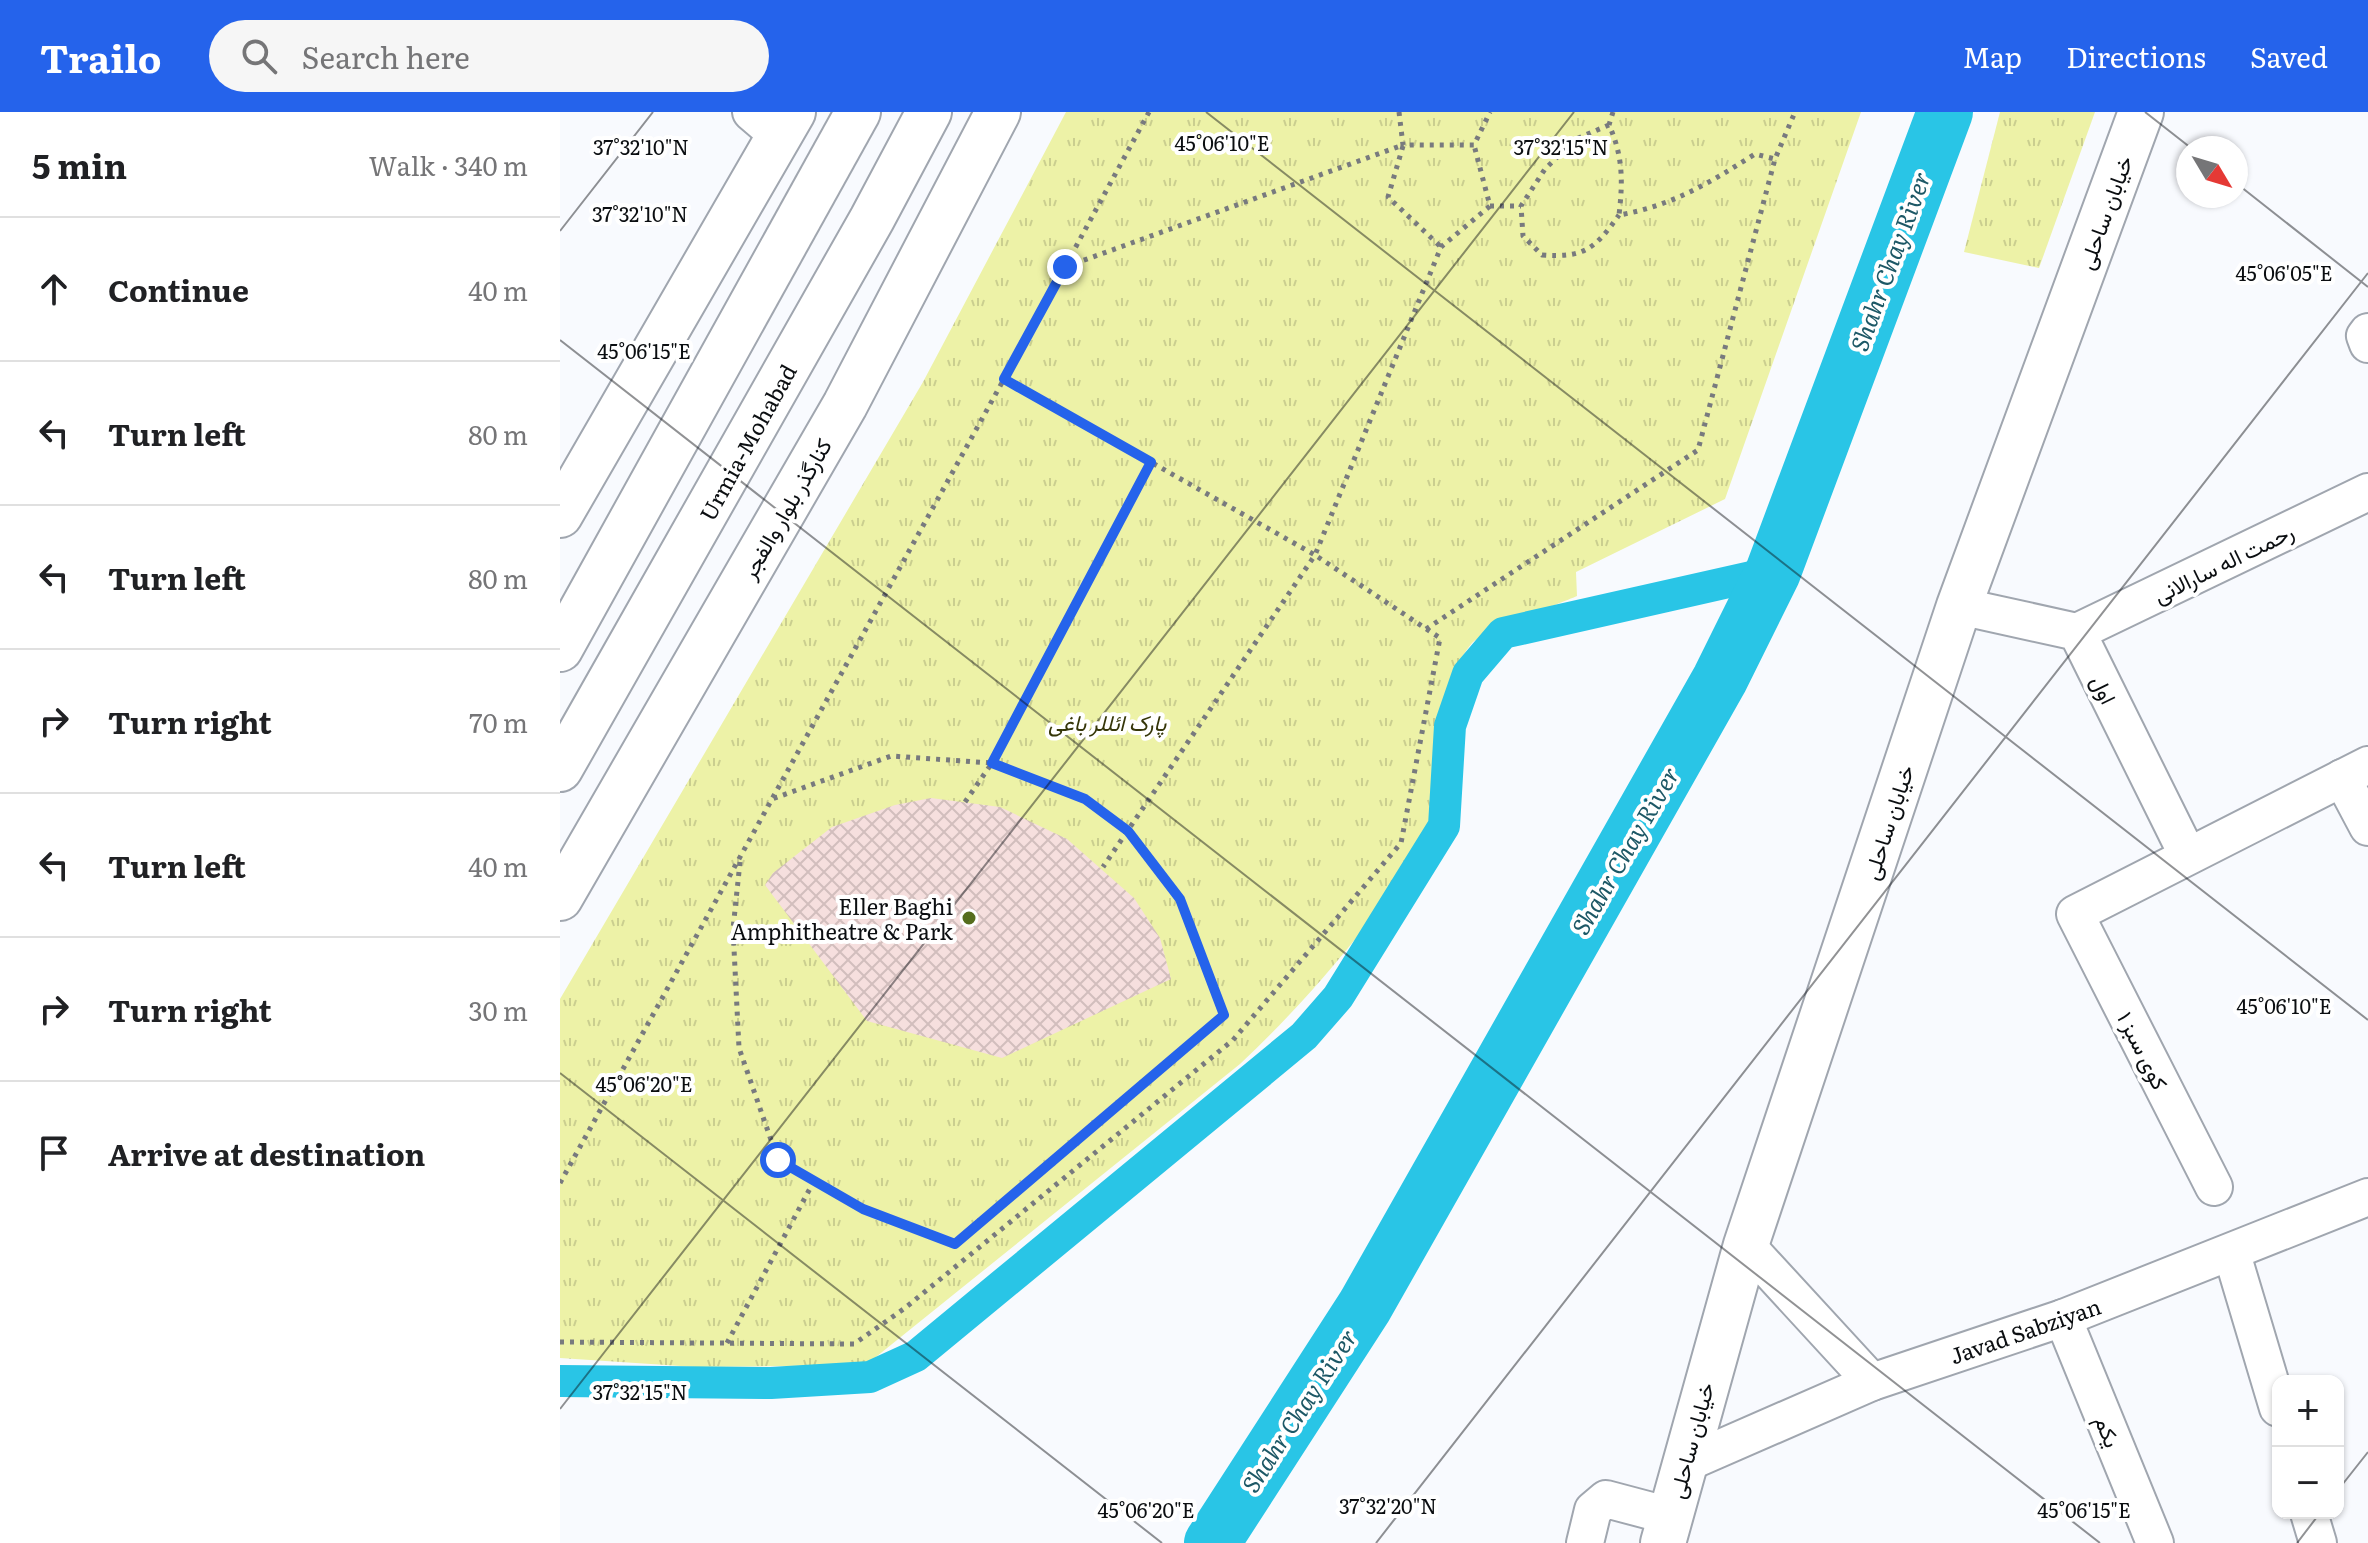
<!DOCTYPE html>
<meta charset="utf-8">
<style>
:root{--surface:#fff;--page:#f6f6f6;--text:#202124;--muted:#757577;--line:#e0e0e0;--accent:#2563eb}
body{margin:0;font-family:Literata,Vazirmatn,serif;background:var(--page);color:var(--text)}
.controls{position:absolute;right:24px;bottom:24px;display:grid;overflow:hidden;border-radius:16px;box-shadow:0 2px 6px #0004}
.controls button{width:72px;height:72px;display:grid;place-items:center;padding:0;border:0;border-bottom:2px solid var(--line);background:var(--surface);color:var(--text);font:40px sans-serif}
.compass{position:absolute;left:1616px;top:24px;width:72px;height:72px;border-radius:50%;background:var(--surface);box-shadow:0 2px 6px #0004;rotate:128deg}
.stop{position:absolute;width:24px;height:24px;margin:-18px;border:6px solid #2563eb;border-radius:50%;background:#fff}
.stop.end{background:#2563eb;border-color:#fff;box-shadow:0 2px 8px #0008}
.list{margin:0;padding:0;list-style:none}
h2{display:flex;justify-content:space-between;align-items:center;height:104px;margin:0;padding:0 32px;font-size:34px}
h2 small{font-size:26px;font-weight:400;color:var(--muted)}
.list li{display:grid;grid-template-columns:52px 1fr auto;gap:24px;align-items:center;box-sizing:border-box;height:144px;padding:0 32px;border-top:2px solid var(--line)}
.list b{display:block;font-size:30px;white-space:nowrap}
.list em{font-size:26px;font-style:normal;color:var(--muted)}
.icon{flex:none;width:44px;height:44px;fill:none;stroke:currentColor;stroke-width:2;stroke-linecap:round;stroke-linejoin:round}
.map{position:relative;flex:none;width:1808px;height:1431px;overflow:hidden}
header{display:flex;align-items:center;gap:48px;box-sizing:border-box;height:112px;padding:0 40px;background:var(--accent);color:#fff}
header strong{font-size:38px}
nav{display:flex;gap:44px;margin-inline-start:auto;font-size:28px}
.search{width:560px;height:72px;background:var(--page);display:flex;align-items:center;gap:20px;box-sizing:border-box;padding:0 28px;border-radius:44px;color:var(--muted);font-size:30px}
main{display:flex}
aside{flex:1;background:var(--surface)}
.map>svg:first-child{display:block}
.grass{fill:url(#grass-tufts)}
.lines{fill:none;stroke-linecap:round;stroke-linejoin:round}
.canal{stroke:#29c5e6;stroke-width:32}
.river{stroke:#29c5e6;stroke-width:56}
.building{fill:url(#building-cross-hatch)}
.street-casing{stroke:#a0a6af;stroke-width:40}
.secondary-casing{stroke:#a0a6af;stroke-width:48}
.primary-casing{stroke:#a0a6af;stroke-width:48}
.highway-casing{stroke:#a0a6af;stroke-width:48}
.path{stroke:#787a7e;stroke-width:5;stroke-dasharray:4 6;stroke-linecap:butt}
.street{stroke:#fff;stroke-width:36}
.secondary{stroke:#fff;stroke-width:44}
.primary{stroke:#fff;stroke-width:44}
.highway{stroke:#fff;stroke-width:44}
.route{stroke:#2563eb;stroke-width:10}
.ticks{fill:none;stroke:#0b0e11;stroke-width:2;stroke-opacity:0.45}
.poi-dot{fill:#556d1d;stroke:#fff;stroke-width:3}
.labels{text-anchor:middle;dominant-baseline:central;stroke-width:8;stroke-linejoin:round;paint-order:stroke}
.street-label{font-size:22px;fill:#0b0e11;stroke:#fff}
.park-label{font-size:22px;font-style:italic;fill:#353609;stroke:#fff}
.poi-label{font-size:22px;fill:#0b0e11;stroke:#fff;text-anchor:end}
.water-label{font-size:24px;font-style:italic;fill:#1d5866;stroke:#fff}
.ticks-label{font-size:20px;text-anchor:middle;fill:#0b0e11;stroke:#fff;stroke-width:8;stroke-linejoin:round;paint-order:stroke}
</style>
<header>
<strong>Trailo</strong>
<div class="search"><svg class="icon" aria-label="search" viewBox="0 0 24 24"><circle cx="10" cy="10" r="6"/><path d="M15 15l6 6"/></svg>Search here</div>
<nav><a>Map</a><a>Directions</a><a>Saved</a></nav>
</header>
<main>
<aside>
<h2>5 min<small>Walk · 340 m</small></h2>
<ul class="list">
<li><svg class="icon" aria-label="ahead" viewBox="0 0 24 24"><path d="M12 20V5M6 11l6-6 6 6"/></svg><div><b>Continue</b></div><em>40 m</em></li>
<li><svg class="icon" aria-label="left" viewBox="0 0 24 24"><path d="M17 20v-9H6M10 6l-5 5 5 5"/></svg><div><b>Turn left</b></div><em>80 m</em></li>
<li><svg class="icon" aria-label="left" viewBox="0 0 24 24"><path d="M17 20v-9H6M10 6l-5 5 5 5"/></svg><div><b>Turn left</b></div><em>80 m</em></li>
<li><svg class="icon" aria-label="right" viewBox="0 0 24 24"><path d="M7 20v-9h11M14 6l5 5-5 5"/></svg><div><b>Turn right</b></div><em>70 m</em></li>
<li><svg class="icon" aria-label="left" viewBox="0 0 24 24"><path d="M17 20v-9H6M10 6l-5 5 5 5"/></svg><div><b>Turn left</b></div><em>40 m</em></li>
<li><svg class="icon" aria-label="right" viewBox="0 0 24 24"><path d="M7 20v-9h11M14 6l5 5-5 5"/></svg><div><b>Turn right</b></div><em>30 m</em></li>
<li><svg class="icon" aria-label="arrive" viewBox="0 0 24 24"><path d="M6 21V4h12l-3 4 3 4H6"/></svg><div><b>Arrive at destination</b></div></li>
</ul>
</aside>
<div class="map">
<svg width="1808" height="1431" viewBox="0 0 1808 1431">
<defs>
<pattern id="grass-tufts" width="24" height="20" patternUnits="userSpaceOnUse" patternTransform="scale(2)"><rect width="24" height="20" fill="#edf2a7"/><path d="M3 7l-1-3M5 7V3M7 7l1-3M15 17l-1-3M17 17v-4M19 17l1-3" fill="none" stroke="#cace8f"/></pattern>
<pattern id="building-cross-hatch" width="8" height="8" patternUnits="userSpaceOnUse" patternTransform="scale(2)"><rect width="8" height="8" fill="#f6dfde"/><path d="M0 0l8 8M0 8l8-8" fill="none" stroke="#d2bebd"/></pattern>
</defs>
<rect width="100%" height="100%" fill="#f8fafe"/>
<g class="grass">
<path d="M 506,0 L 1301,0 L 1165,387 L 1016,460 L 1017,484 C 999,492 921,520 912,531 C 864,588 895,681 858,746 C 848,763 833,778 821,794 C 778,851 732,903 680,952 L 306,1253 L 136,1255 L 0,1246 L 0,887 L 363,270 Z"/>
<polygon points="1440,0 1535,0 1479,156 1404,140"/>
</g>
<g class="lines">
<polyline class="canal" points="0,1269 211,1271 310,1265 356,1244 744,924 778,885 884,714 890,614 908,562 943,521 1213,460"/>
<polyline class="river" points="652,1431 805,1194 1160,567 1213,460 1385,0"/>
</g>
<polygon class="building" points="371,686 440,695 507,727 574,786 600,826 611,867 442,946 307,909 205,773 213,761 272,715 335,693"/>
<g class="lines">
<g class="street-casing">
<g id="street">
<polyline points="191,0 220,25"/>
<polyline points="1808,220 1805,224 1808,232"/>
<polyline points="1399,494 1517,520 1627,742"/>
<polyline points="1517,520 1808,380"/>
<polyline points="1782,666 1808,715"/>
<polyline points="1654,1075 1515,802 1808,653"/>
<polyline points="1186,1133 1312,1270"/>
<polyline points="1672,1142 1718,1296"/>
<polyline points="1503,1206 1595,1431"/>
<polyline points="1122,1353 1312,1270 1503,1206 1808,1085"/>
<polyline points="1749,1401 1758,1431"/>
<polyline points="1025,1431 1033,1398 1046,1387 1110,1404"/>
</g>
</g>
<g class="secondary-casing">
<polyline id="secondary" points="1103,1431 1186,1133 1399,494 1581,0"/>
</g>
<g class="primary-casing">
<g id="primary">
<polyline points="0,403 233,0"/>
<polyline points="0,786 285,293 438,0"/>
</g>
</g>
<g class="highway-casing">
<g id="highway">
<polyline points="0,537 298,0"/>
<polyline points="0,657 312,107 369,0"/>
</g>
</g>
<g class="path">
<polyline points="839,0 843,33 914,33 930,0"/>
<path d="M 1053,0 L 1049,13 C 1063,44 1063,69 1059,103 C 1112,94 1151,70 1195,42 L 1215,47"/>
<path d="M 1049,13 L 1016,27 L 985,57 L 961,94 L 963,124 L 982,143 C 1024,146 1035,137 1059,103"/>
<polyline points="843,34 828,85 881,135"/>
<polyline points="930,94 961,94"/>
<polyline points="505,155 843,33"/>
<polyline points="444,267 589,0"/>
<polyline points="866,517 1138,338 1215,47 1235,0"/>
<polyline points="405,690 432,651 591,350"/>
<polyline points="180,750 173,817 179,936 218,1048 303,1097 395,1132 664,903 620,787 568,719 525,687 432,651 331,644 212,687"/>
<polyline points="0,1071 444,267 755,443 543,755"/>
<polyline points="0,1230 294,1232 345,1196 673,928 841,731 880,526 755,443 881,135 930,94 914,33"/>
<polyline points="167,1231 254,1069"/>
</g>
<use href="#street" class="street"/>
<use href="#secondary" class="secondary"/>
<use href="#primary" class="primary"/>
<use href="#highway" class="highway"/>
</g>
<g class="lines">
<polyline class="route" points="218,1048 303,1097 395,1132 664,903 620,787 568,719 525,687 432,651 591,350 444,267 505,155"/>
</g>
<path class="ticks" d="M 646,0 L 1808,908M 1585,0 L 1631,36M 1676,71 L 1808,175M 0,119 L 93,0M 0,228 L 1540,1431M 0,961 L 602,1431M 0,1297 L 1014,0M 1778,1378 L 1808,1340M 816,1431 L 1808,161M 1737,1431 L 1760,1401"/>
<circle class="poi-dot" cx="409" cy="806" r="8"/>
<g class="labels">
<g class="street-label">
<text transform="translate(1544 100) rotate(-70)">خیابان ساحلی</text>
<text transform="translate(187 330) rotate(-61)">Urmia-Mohabad</text>
<text transform="translate(225 396) rotate(-60)">کنارگذر بلوار والفجر</text>
<text transform="translate(1663 450) rotate(-26)">رحمت اله سارالانی</text>
<text transform="translate(1545 577) rotate(64)">اول</text>
<text transform="translate(1327 710) rotate(-72)">خیابان ساحلی</text>
<text transform="translate(1584 938) rotate(63)">کوی سبز ۱</text>
<text transform="translate(1465 1218) rotate(-19)">Javad Sabziyan</text>
<text transform="translate(1549 1319) rotate(68)">یکم</text>
<text transform="translate(1130 1328) rotate(-75)">خیابان ساحلی</text>
</g>
<g class="park-label">
<text x="547" y="609">پارک ائللر باغی</text>
</g>
<g class="poi-label">
<text x="393" y="793">Eller Baghi<tspan x="393" dy="25">Amphitheatre &amp; Park</tspan></text>
</g>
<g class="water-label">
<text transform="translate(1329 149) rotate(-70)">Shahr Chay River</text>
<text transform="translate(1064 738) rotate(-60)">Shahr Chay River</text>
<text transform="translate(738 1298) rotate(-57)">Shahr Chay River</text>
</g>
</g>
<g class="ticks-label">
<text x="662" y="39">45°06'10"E</text>
<text x="81" y="43">37°32'10"N</text>
<text x="1001" y="43">37°32'15"N</text>
<text x="80" y="110">37°32'10"N</text>
<text x="1724" y="169">45°06'05"E</text>
<text x="84" y="247">45°06'15"E</text>
<text x="1724" y="902">45°06'10"E</text>
<text x="84" y="980">45°06'20"E</text>
<text x="80" y="1288">37°32'15"N</text>
<text x="828" y="1402">37°32'20"N</text>
<text x="586" y="1406">45°06'20"E</text>
<text x="1524" y="1406">45°06'15"E</text>
</g>
</svg>
<div class="controls">
<button>+</button>
<button>−</button>
</div>
<svg class="compass" viewBox="-18 -18 36 36"><path d="M0-13l5 13h-10z" fill="#e53935"/><path d="M0 13l5-13h-10z" fill="#757577"/></svg>
<div class="stop" style="left:218px;top:1048px"></div>
<div class="stop end" style="left:505px;top:155px"></div>
</div>
</main>
